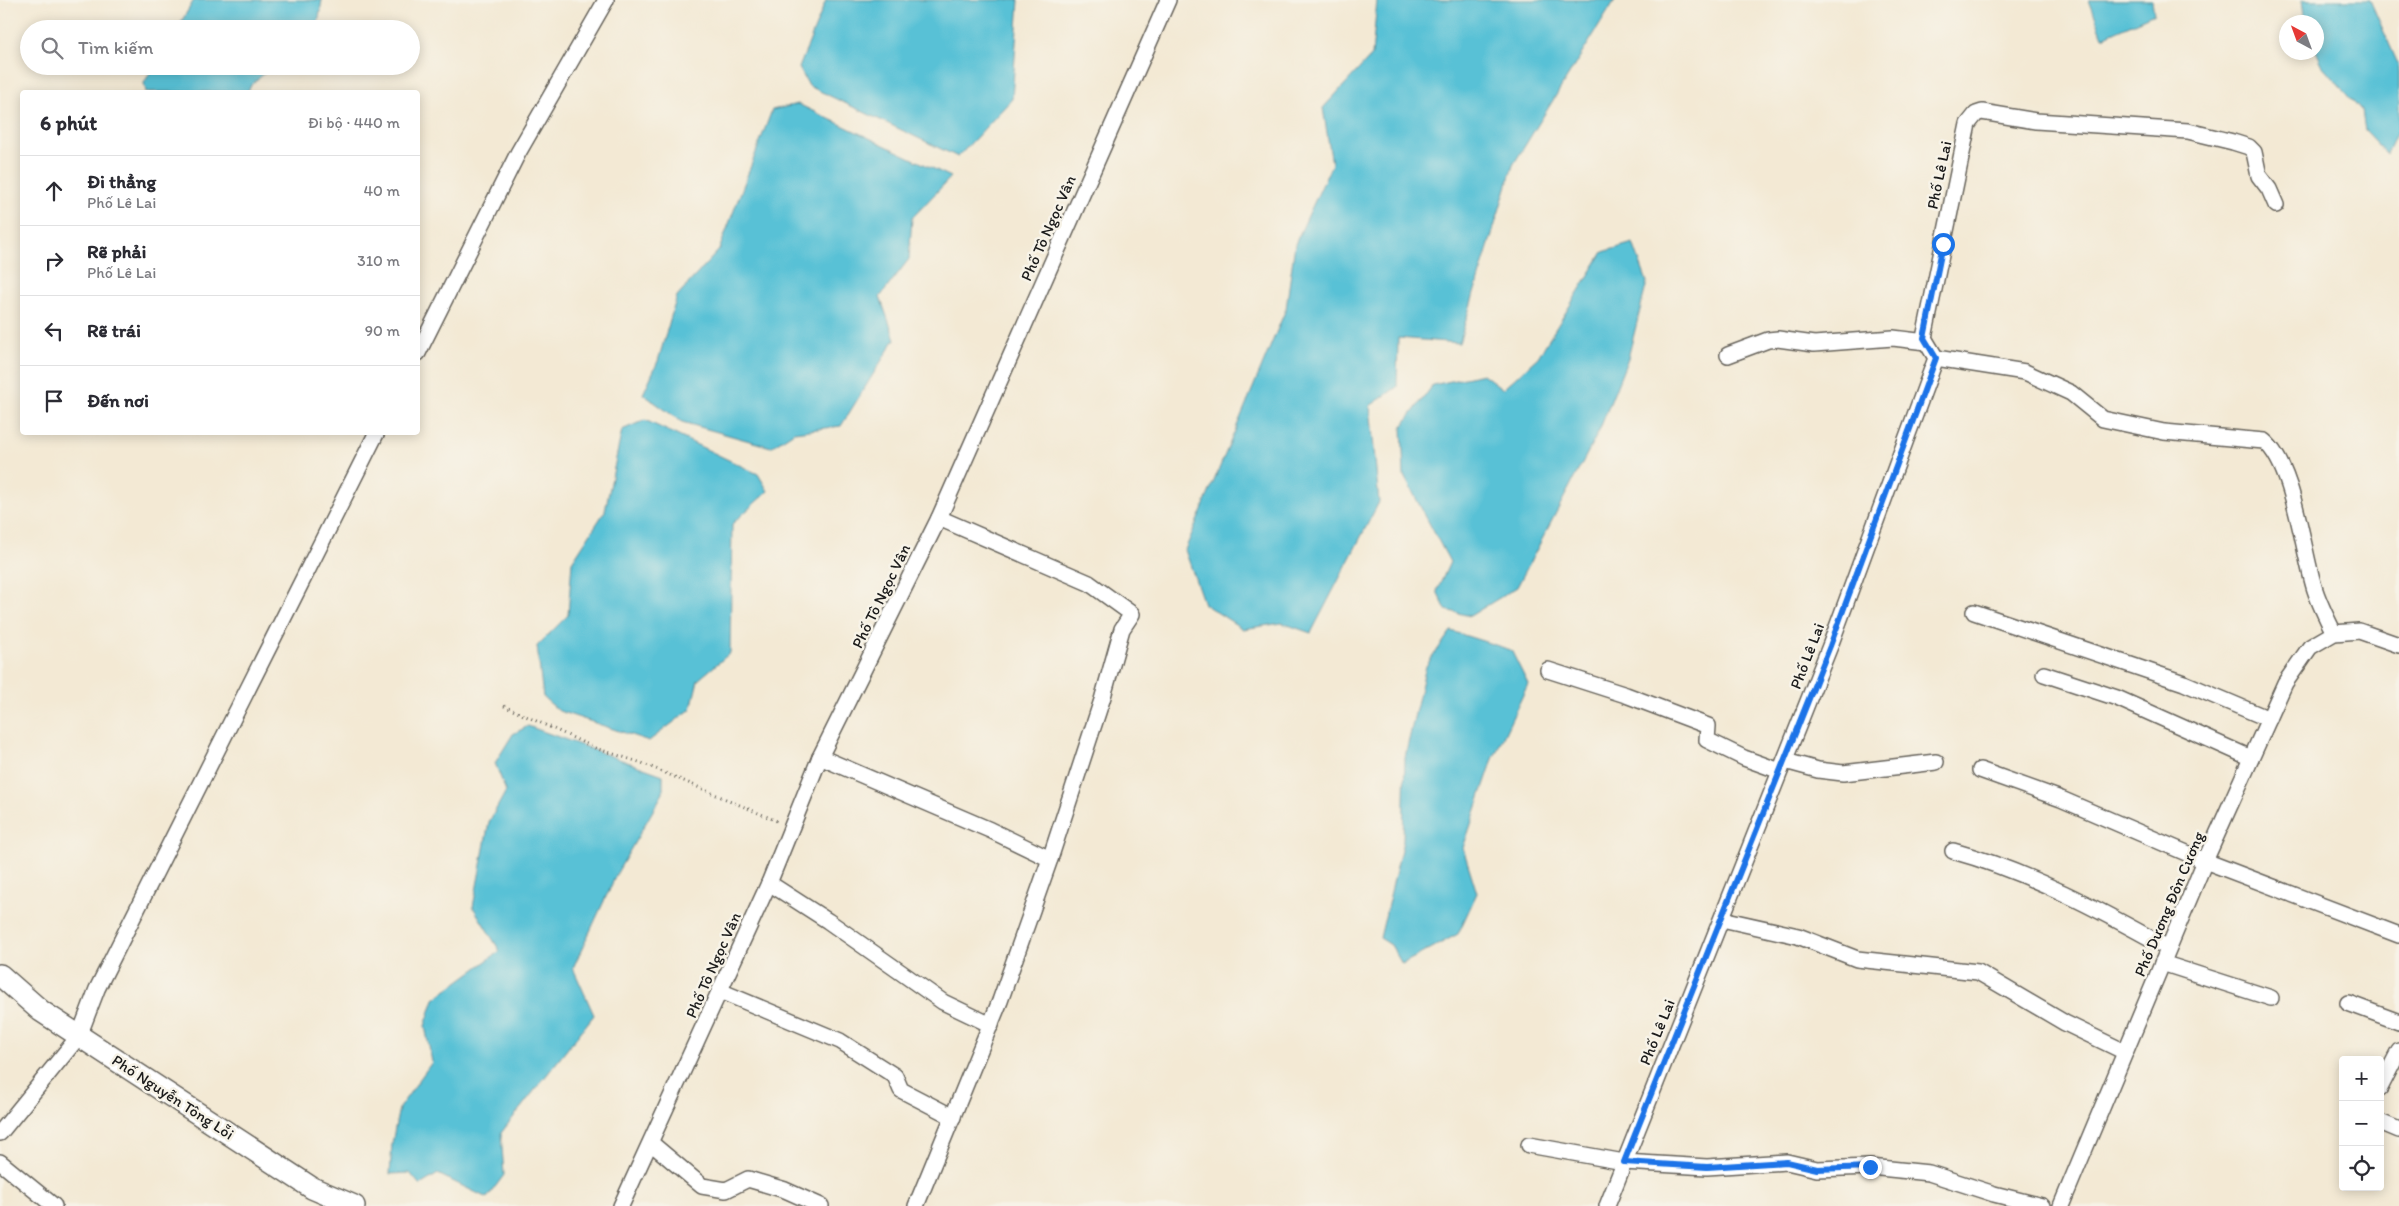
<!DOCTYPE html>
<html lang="vi">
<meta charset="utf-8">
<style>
:root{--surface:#fff;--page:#f2f2f3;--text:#2b2b33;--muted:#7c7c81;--line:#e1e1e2}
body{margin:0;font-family:Itim,sans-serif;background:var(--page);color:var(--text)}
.controls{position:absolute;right:15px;bottom:15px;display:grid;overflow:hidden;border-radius:5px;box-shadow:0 2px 12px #0003}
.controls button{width:45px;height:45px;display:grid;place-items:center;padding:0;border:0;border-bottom:1px solid var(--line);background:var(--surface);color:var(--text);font:25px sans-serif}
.compass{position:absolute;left:2279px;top:15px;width:45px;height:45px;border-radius:50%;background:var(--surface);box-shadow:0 2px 12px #0003;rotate:319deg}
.stop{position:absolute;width:15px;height:15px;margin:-11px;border:4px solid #1a73e8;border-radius:50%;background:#fff}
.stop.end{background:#1a73e8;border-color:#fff;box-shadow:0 1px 5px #0008}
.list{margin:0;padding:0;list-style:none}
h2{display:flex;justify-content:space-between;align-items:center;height:65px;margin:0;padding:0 20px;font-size:21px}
h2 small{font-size:16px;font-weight:400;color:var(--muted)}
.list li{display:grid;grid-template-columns:32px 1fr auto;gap:15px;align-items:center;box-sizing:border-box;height:70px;padding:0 20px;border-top:1px solid var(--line)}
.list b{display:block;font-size:19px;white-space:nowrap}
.list p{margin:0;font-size:16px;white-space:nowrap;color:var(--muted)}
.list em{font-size:16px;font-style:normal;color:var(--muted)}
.icon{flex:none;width:28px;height:28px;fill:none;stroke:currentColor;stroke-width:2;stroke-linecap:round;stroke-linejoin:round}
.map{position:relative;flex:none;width:2399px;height:1206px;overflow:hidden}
.search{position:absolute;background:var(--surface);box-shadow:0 2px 12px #0003;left:20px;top:20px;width:400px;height:55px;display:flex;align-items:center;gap:12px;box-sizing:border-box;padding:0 18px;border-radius:28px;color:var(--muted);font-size:19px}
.panel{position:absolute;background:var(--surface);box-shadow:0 2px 12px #0003;left:20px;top:90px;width:400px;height:345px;border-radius:5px}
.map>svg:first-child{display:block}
.water{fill:#59c1d6;stroke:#3a6e79}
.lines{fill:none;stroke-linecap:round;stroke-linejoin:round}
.street-casing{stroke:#67645c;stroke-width:18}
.secondary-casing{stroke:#67645c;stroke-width:24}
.path{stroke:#67645c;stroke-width:3;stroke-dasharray:1 4;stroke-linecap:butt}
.street{stroke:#fff;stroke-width:15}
.secondary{stroke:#fff;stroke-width:21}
.route{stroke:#1a73e8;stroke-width:6}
.labels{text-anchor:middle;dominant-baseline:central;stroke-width:5;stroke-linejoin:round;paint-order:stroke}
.street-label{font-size:16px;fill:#1c1c1c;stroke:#f7f3e8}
</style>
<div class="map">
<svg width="2399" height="1206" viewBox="0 0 2399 1206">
<rect width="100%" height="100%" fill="#f7f3e8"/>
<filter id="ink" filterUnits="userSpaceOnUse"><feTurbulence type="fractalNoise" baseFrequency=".02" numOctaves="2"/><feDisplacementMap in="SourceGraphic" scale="10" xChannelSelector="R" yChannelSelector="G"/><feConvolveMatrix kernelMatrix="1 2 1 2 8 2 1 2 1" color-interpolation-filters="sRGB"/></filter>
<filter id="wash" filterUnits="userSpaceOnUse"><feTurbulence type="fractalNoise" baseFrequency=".0096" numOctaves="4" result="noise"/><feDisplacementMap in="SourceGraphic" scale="20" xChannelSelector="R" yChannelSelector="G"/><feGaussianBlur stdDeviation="1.12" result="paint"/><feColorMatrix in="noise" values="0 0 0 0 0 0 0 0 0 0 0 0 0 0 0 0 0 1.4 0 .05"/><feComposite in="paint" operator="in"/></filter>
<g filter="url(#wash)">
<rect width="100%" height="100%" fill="#f3e9d4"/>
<g class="water">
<polygon points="194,0 322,0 317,29 177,29"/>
<polygon points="826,0 1019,0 1012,99 958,157 809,86 799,68"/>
<polygon points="1377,0 1615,0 1513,165 1459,343 1398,338 1397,387 1370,406 1379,502 1311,633 1282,623 1243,629 1204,604 1185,550 1286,309 1295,244 1332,164 1323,108 1372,55"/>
<polygon points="2089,0 2152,0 2154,14 2103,37"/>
<polygon points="2302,0 2370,0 2398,64 2399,73 2399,127 2387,154 2365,131 2362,111 2321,64 2316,53 2316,22 2305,22"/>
<polygon points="154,66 273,66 251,85 248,92 146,92 144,83"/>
<polygon points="798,104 951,177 912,218 909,259 880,297 895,339 841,426 794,432 771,447 682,422 643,394 658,361 677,296 719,250 772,110"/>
<polygon points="1633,243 1647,282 1628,358 1599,431 1517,587 1470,616 1446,610 1437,591 1450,562 1404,476 1402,427 1433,385 1483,374 1503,389 1538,357 1603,252"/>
<polygon points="645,420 758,474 768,491 732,524 730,653 698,680 691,709 649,741 559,711 543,697 537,646 568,615 572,562 605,511 622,430"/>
<polygon points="1451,631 1511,650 1528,684 1493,759 1463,848 1477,893 1458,934 1402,964 1391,945 1380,938 1403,841 1405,757 1426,666"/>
<polygon points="528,726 663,775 663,793 617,873 573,968 594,1015 501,1133 504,1175 487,1198 438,1174 420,1185 410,1173 390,1174 392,1143 399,1108 432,1062 425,1026 434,999 500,951 473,907 489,822 506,791 495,763 513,734"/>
</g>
</g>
<g filter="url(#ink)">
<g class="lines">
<g class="street-casing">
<g id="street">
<polyline points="418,353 518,153 606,0"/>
<polyline points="1728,355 1768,340 1778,339 1814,344 1893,338 1926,342"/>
<path d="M 1936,358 L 2025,372 L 2071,393 L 2103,419 L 2164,432 L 2264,441 C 2294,465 2303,553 2315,590 C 2320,605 2327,619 2334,633"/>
<polyline points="1974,612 2184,683 2269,719"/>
<polyline points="1548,670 1626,695 1708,726 1707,740 1744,758 1780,771"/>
<polyline points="2044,674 2117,698 2251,758"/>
<polyline points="820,757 990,830 1050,859"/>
<polyline points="1785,761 1818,770 1843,773 1936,762"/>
<polyline points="1980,770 2061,799 2205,861 2399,935"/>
<path d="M 1953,851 C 2029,872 2100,910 2168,948"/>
<polyline points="769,883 828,921 943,1002 991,1025"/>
<polyline points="1722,919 1798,936 1857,959 1978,972 2065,1023 2125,1052"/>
<polyline points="2162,963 2271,998"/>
<polyline points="720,991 840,1041 895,1076 901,1090 953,1117"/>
<polyline points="2348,1003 2399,1022"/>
<polyline points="2380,1088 2399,1051"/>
<polyline points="2380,1122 2399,1130"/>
<polyline points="0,1133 79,1036 97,989 377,432"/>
<polyline points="651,1143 702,1186 726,1190 748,1179 785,1190 821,1206"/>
<polyline points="1529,1145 1624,1162 1707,1167 1787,1162 1817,1169 1870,1167 1929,1173 1994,1194 2042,1206"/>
<polyline points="0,1162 54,1206"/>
<polyline points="621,1206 769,883 820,757 939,518 1168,0"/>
<polyline points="916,1206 1000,1001 1050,859 1102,700 1122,629 1132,614 1089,583 939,518"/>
<polyline points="1607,1206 1830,646 1936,358 1924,338 1968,124 1976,114 1982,112 2036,121 2188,131 2233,142 2249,147 2254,152 2259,176 2269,189 2276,205"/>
<polyline points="2061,1206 2205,861 2285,683 2310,647 2334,633 2359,631 2399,645"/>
</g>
</g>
<g class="secondary-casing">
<polyline id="secondary" points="0,975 41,1011 312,1188 354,1206"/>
</g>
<polyline class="path" points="504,706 595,748 642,763 777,821"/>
<use href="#street" class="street"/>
<use href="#secondary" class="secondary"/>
</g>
</g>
<g class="lines" filter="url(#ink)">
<polyline class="route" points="1870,1167 1817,1169 1787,1162 1707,1167 1624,1162 1830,646 1936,358 1924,338 1943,244"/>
</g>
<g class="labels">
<g class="street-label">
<text transform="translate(1939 175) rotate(-78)">Phố Lê Lai</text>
<text transform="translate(1048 228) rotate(-66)">Phố Tô Ngọc Vân</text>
<text transform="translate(881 596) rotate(-64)">Phố Tô Ngọc Vân</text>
<text transform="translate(1807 656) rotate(-69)">Phố Lê Lai</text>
<text transform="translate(2169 904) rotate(-67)">Phố Dương Đôn Cương</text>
<text transform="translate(713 965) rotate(-66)">Phố Tô Ngọc Vân</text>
<text transform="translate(1657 1032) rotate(-68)">Phố Lê Lai</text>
<text transform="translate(173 1097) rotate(33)">Phố Nguyễn Tông Lỗi</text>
</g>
</g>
</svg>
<div class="controls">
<button>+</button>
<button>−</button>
<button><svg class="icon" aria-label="locate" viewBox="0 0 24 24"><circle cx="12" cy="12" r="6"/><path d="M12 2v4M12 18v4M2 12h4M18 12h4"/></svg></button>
</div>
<svg class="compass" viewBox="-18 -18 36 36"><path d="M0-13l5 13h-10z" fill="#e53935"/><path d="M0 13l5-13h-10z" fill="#7c7c81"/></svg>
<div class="stop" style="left:1943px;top:244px"></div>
<div class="stop end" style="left:1870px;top:1167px"></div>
<div class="search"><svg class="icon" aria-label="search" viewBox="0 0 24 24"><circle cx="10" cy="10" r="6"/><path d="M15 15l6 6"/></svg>Tìm kiếm</div>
<section class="panel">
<h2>6 phút<small>Đi bộ · 440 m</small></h2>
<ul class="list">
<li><svg class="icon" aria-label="ahead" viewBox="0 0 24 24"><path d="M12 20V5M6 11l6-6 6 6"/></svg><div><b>Đi thẳng</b><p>Phố Lê Lai</p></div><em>40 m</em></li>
<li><svg class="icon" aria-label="right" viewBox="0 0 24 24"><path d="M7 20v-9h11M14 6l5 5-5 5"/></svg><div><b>Rẽ phải</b><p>Phố Lê Lai</p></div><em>310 m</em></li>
<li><svg class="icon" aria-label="left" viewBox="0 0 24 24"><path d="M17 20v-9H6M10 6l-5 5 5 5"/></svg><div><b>Rẽ trái</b></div><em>90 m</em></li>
<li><svg class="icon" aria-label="arrive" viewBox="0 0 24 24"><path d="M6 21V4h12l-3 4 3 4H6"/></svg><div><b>Đến nơi</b></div></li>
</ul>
</section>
</div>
